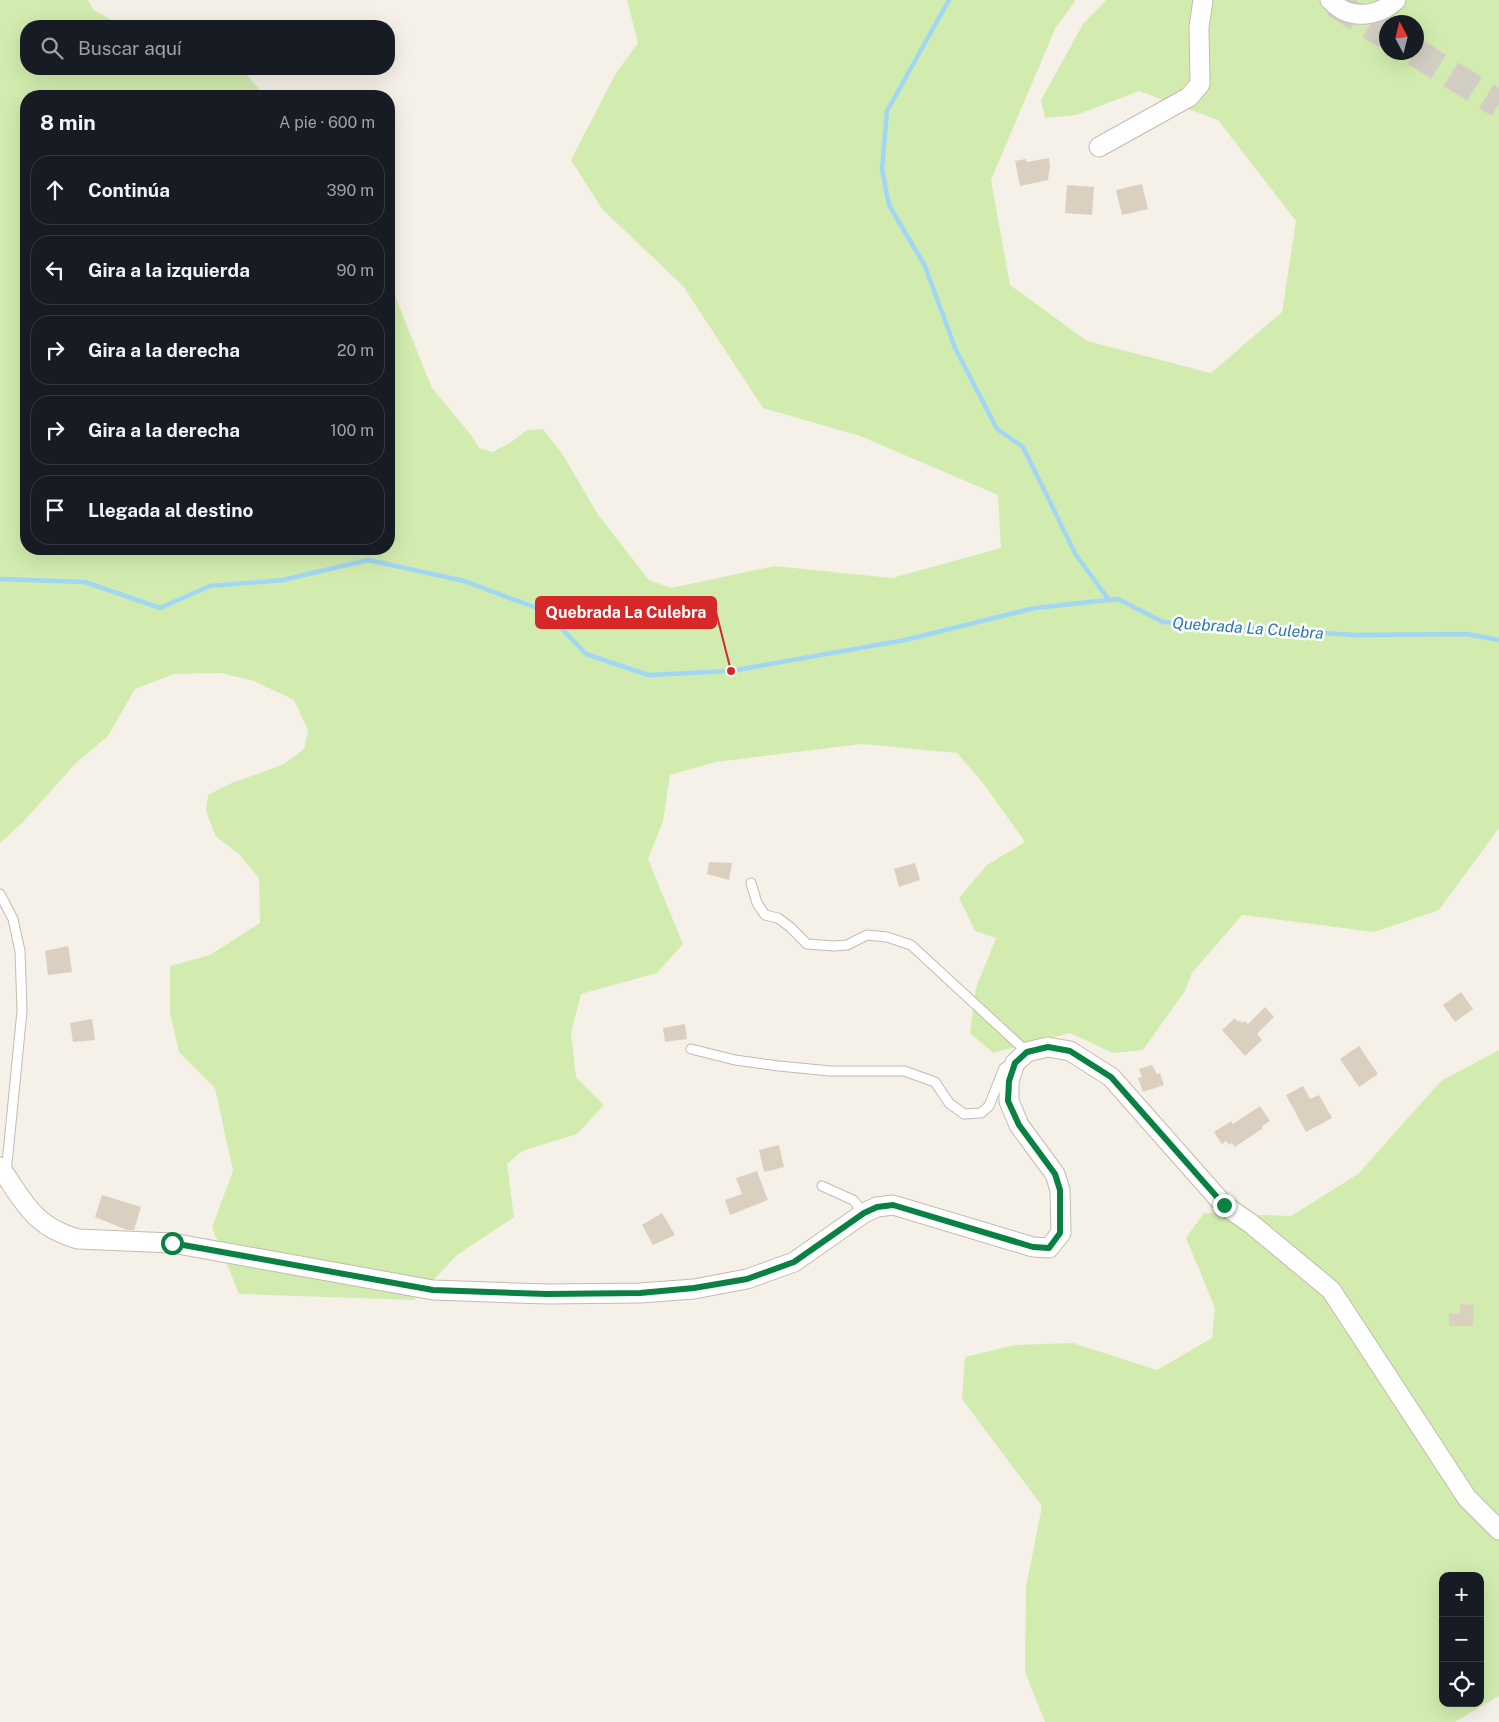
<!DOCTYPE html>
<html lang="es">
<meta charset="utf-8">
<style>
:root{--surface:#171b24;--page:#20242c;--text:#f1f3f6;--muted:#9ea1a6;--line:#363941}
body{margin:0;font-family:"Public Sans",sans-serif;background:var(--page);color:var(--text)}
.controls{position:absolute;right:15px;bottom:15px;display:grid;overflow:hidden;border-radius:10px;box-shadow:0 5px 20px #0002}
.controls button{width:45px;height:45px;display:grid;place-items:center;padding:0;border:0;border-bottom:1px solid var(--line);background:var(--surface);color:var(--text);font:25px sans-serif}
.compass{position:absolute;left:1379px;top:15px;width:45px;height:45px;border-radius:50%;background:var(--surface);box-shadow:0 5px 20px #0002;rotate:353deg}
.stop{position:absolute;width:15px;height:15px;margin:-11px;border:4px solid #0b8043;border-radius:50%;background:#fff}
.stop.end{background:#0b8043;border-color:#fff;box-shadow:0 1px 5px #0008}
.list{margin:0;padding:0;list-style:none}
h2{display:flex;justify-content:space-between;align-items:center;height:65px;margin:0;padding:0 20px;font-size:21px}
h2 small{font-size:16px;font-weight:400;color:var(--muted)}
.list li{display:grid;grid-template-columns:32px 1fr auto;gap:15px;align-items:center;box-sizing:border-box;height:70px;margin:0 10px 10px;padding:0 10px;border:1px solid var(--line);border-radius:20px}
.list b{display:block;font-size:19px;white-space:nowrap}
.list em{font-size:16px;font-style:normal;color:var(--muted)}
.icon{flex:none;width:28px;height:28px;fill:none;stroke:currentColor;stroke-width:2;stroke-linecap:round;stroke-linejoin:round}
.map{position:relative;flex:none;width:1499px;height:1722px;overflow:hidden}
.search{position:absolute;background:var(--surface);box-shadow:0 5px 20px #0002;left:20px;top:20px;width:375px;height:55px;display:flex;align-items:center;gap:12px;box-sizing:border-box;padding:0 18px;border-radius:20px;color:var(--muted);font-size:19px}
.panel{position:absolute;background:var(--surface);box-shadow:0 5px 20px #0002;left:20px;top:90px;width:375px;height:465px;border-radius:20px}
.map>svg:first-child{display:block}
.green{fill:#d2ecaf;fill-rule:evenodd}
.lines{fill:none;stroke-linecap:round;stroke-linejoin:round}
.stream{stroke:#a2d6f5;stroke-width:4.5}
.building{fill:#dbcfc0}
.trunk-tunnel{stroke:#d3cec4;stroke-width:28;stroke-dasharray:28 14;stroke-linecap:butt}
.service-casing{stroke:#c4bbad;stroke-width:11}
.minor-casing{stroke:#c4bbad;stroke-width:21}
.service{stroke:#fff;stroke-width:9}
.minor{stroke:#fff;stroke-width:19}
.route{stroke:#0b8043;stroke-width:6}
.labels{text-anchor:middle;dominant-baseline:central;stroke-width:5;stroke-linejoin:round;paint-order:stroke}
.water-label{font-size:16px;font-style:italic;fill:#2678ac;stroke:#fff}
.leader{fill:none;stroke:#d62828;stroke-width:2}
.callout-dot{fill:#d62828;stroke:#fff;stroke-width:2}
.callout{fill:#d62828;stroke:#d62828;stroke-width:2}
.callout-label{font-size:16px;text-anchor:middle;font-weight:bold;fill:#fff}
</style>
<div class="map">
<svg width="1499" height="1722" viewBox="0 0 1499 1722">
<rect width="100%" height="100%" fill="#f5f1e8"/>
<g class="green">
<path d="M 0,0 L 88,0 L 94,10 L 122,26 L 26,26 L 26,69 L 242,69 L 265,96 L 26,96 L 26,549 L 389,549 L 389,281 L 432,388 L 472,436 L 479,448 L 492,452 L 510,443 L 527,430 L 543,429 L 563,455 L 599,516 L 649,580 L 671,588 L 774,566 L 892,578 L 1001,548 L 998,495 L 860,436 L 763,408 L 683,286 L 602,209 L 571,160 L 616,73 L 638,43 L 627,0 L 1076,0 L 1055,29 L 991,180 L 1010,285 L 1087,341 L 1211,373 L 1282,312 L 1296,221 L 1218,120 L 1139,91 L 1076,115 L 1045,118 L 1041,100 L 1083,24 L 1106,0 L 1499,0 L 1499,828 L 1439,910 L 1374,932 L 1242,915 L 1192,973 L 1185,991 L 1143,1050 L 1113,1053 L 1070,1033 L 993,1053 L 970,1033 L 976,988 L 996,938 L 975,931 L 959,898 L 987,865 L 1025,842 L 983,783 L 957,753 L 862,744 L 716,762 L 670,775 L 663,821 L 648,859 L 683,944 L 657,973 L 581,994 L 571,1033 L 576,1077 L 604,1105 L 577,1134 L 522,1151 L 507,1164 L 514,1217 L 457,1255 L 414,1300 L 239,1294 L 212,1227 L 233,1171 L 215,1088 L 179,1052 L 170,1013 L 170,966 L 210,955 L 260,923 L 259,878 L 238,853 L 216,837 L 206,811 L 208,795 L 229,784 L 284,764 L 304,749 L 308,730 L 294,700 L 254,681 L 221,673 L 174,674 L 135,689 L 108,736 L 76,763 L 22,823 L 0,843 ZM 1386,22 L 1416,22 L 1416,52 L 1386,52 Z"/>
<path d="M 1499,1050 L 1499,1696 L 1455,1722 L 1045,1722 L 1025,1672 L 1026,1587 L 1042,1506 L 962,1399 L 965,1357 L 1015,1345 L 1073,1343 L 1157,1370 L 1212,1338 L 1215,1308 L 1186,1238 L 1204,1213 L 1291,1216 L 1358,1174 L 1441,1081 ZM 1443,1576 L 1480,1576 L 1480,1703 L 1443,1703 Z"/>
</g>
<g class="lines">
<g class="stream">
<polyline points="949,0 887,111 882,169 889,205 925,266 955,348 997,429 1023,447 1076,555 1109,600"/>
<polyline points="0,579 85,582 160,608 210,586 283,580 368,560 464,581 545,611 586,654 648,675 731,671 905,640 1035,608 1118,599 1163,622 1354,635 1467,634 1499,640"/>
</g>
</g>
<g class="building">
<polygon points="1049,158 1050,166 1048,180 1020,186 1015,161 1026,159 1027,162"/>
<polygon points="1142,184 1148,209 1122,215 1116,190"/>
<polygon points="1067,185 1094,187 1092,215 1065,213"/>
<polygon points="709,862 732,863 729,880 707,874"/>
<polygon points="915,863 920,880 899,887 894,869"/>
<polygon points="68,946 72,972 48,975 45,951"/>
<polygon points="1461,992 1473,1009 1455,1022 1443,1005"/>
<polygon points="1265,1007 1274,1017 1257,1034 1262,1040 1245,1056 1222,1030 1235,1018 1238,1022 1240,1020 1242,1023 1245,1021 1248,1024"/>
<polygon points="92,1019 95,1040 73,1042 70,1023"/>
<polygon points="685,1024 687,1039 665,1042 663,1028"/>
<polygon points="1359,1046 1378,1074 1359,1087 1340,1059"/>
<polygon points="1152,1065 1157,1074 1160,1073 1164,1085 1143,1092 1138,1078 1142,1077 1139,1069"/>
<polygon points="1303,1086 1310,1099 1319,1095 1332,1118 1306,1132 1286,1095"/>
<polygon points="1260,1106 1270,1121 1262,1126 1263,1128 1235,1147 1232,1143 1229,1145 1226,1141 1222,1144 1214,1132 1231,1121 1233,1124"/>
<polygon points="779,1145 784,1167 764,1172 759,1150"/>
<polygon points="757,1171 768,1200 730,1215 725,1200 742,1194 736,1178"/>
<polygon points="102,1195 141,1207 134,1230 127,1230 95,1217"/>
<polygon points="662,1213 675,1235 653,1245 642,1225"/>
<polygon points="1460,1304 1474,1305 1473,1326 1449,1326 1449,1313 1460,1314"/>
</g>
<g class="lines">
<g class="trunk-tunnel">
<polyline points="1334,3 1386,35"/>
<polyline points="1415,52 1499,104"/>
</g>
<g class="service-casing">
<g id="service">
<polyline points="751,883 757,903 765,915 778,918 790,927 807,944 834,946 847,945 867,935 887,937 911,945 1027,1052"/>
<polyline points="0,894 13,919 20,951 22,1011 6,1174"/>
<polyline points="691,1049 735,1060 779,1066 830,1071 904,1071 935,1082 949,1103 964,1114 981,1113 989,1106 1004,1068 1010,1065"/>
<polyline points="822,1186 853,1200 864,1213"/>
</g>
</g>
<g class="minor-casing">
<g id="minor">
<path d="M 1330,0 C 1334,3 1338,8 1343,10 C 1361,19 1383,13 1396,0"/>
<polyline points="1099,147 1189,97 1200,84 1199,27 1203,0"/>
<path d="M 0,1167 C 24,1202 34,1227 78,1239 L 172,1243 L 433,1290 L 547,1294 L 640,1293 L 694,1289 L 747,1279 L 794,1262 L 864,1213 L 877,1207 L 893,1205 L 1033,1247 L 1049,1248 L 1061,1233 L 1060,1190 L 1055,1174 L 1019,1125 L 1009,1101 L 1009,1081 L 1015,1063 L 1027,1052 L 1048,1047 L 1070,1051 L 1111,1077 L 1224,1205 L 1250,1223 L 1331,1290 L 1467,1498 L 1499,1530"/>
</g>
</g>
<use href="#service" class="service"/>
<use href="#minor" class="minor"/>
</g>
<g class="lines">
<polyline class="route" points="172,1243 433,1290 547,1294 640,1293 694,1288 747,1279 794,1262 864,1213 877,1207 893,1205 1033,1247 1049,1248 1060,1233 1060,1190 1055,1174 1019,1125 1008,1101 1009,1081 1015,1063 1027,1052 1048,1047 1070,1051 1111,1077 1224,1205"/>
</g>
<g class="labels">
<g class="water-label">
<text transform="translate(1248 628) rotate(4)">Quebrada La Culebra</text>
</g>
</g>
<path class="leader" d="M731 671L716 612"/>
<circle class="callout-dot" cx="731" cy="671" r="5"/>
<rect class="callout" x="536" y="597" width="180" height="31" rx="5"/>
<g class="callout-label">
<text x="626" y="618">Quebrada La Culebra</text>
</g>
</svg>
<div class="controls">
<button>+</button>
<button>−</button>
<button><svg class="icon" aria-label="locate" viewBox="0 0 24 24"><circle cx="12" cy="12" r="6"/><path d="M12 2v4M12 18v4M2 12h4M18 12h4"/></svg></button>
</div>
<svg class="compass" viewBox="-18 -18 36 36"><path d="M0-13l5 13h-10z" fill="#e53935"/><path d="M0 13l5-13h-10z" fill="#9ea1a6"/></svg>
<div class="stop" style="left:172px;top:1243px"></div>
<div class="stop end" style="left:1224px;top:1205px"></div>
<div class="search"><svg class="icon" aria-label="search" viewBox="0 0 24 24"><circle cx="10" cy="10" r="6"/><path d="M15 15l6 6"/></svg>Buscar aquí</div>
<section class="panel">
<h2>8 min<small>A pie · 600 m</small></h2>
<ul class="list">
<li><svg class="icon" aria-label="ahead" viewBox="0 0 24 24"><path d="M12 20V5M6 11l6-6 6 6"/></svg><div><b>Continúa</b></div><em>390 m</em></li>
<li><svg class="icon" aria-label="left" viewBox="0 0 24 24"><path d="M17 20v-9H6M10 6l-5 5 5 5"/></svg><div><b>Gira a la izquierda</b></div><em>90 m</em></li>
<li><svg class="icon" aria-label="right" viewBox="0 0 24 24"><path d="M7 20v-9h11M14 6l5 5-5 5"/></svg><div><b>Gira a la derecha</b></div><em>20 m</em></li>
<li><svg class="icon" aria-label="right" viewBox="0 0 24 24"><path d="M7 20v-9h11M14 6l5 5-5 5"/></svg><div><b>Gira a la derecha</b></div><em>100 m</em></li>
<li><svg class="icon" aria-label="arrive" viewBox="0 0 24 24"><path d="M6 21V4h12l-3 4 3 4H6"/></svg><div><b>Llegada al destino</b></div></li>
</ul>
</section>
</div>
